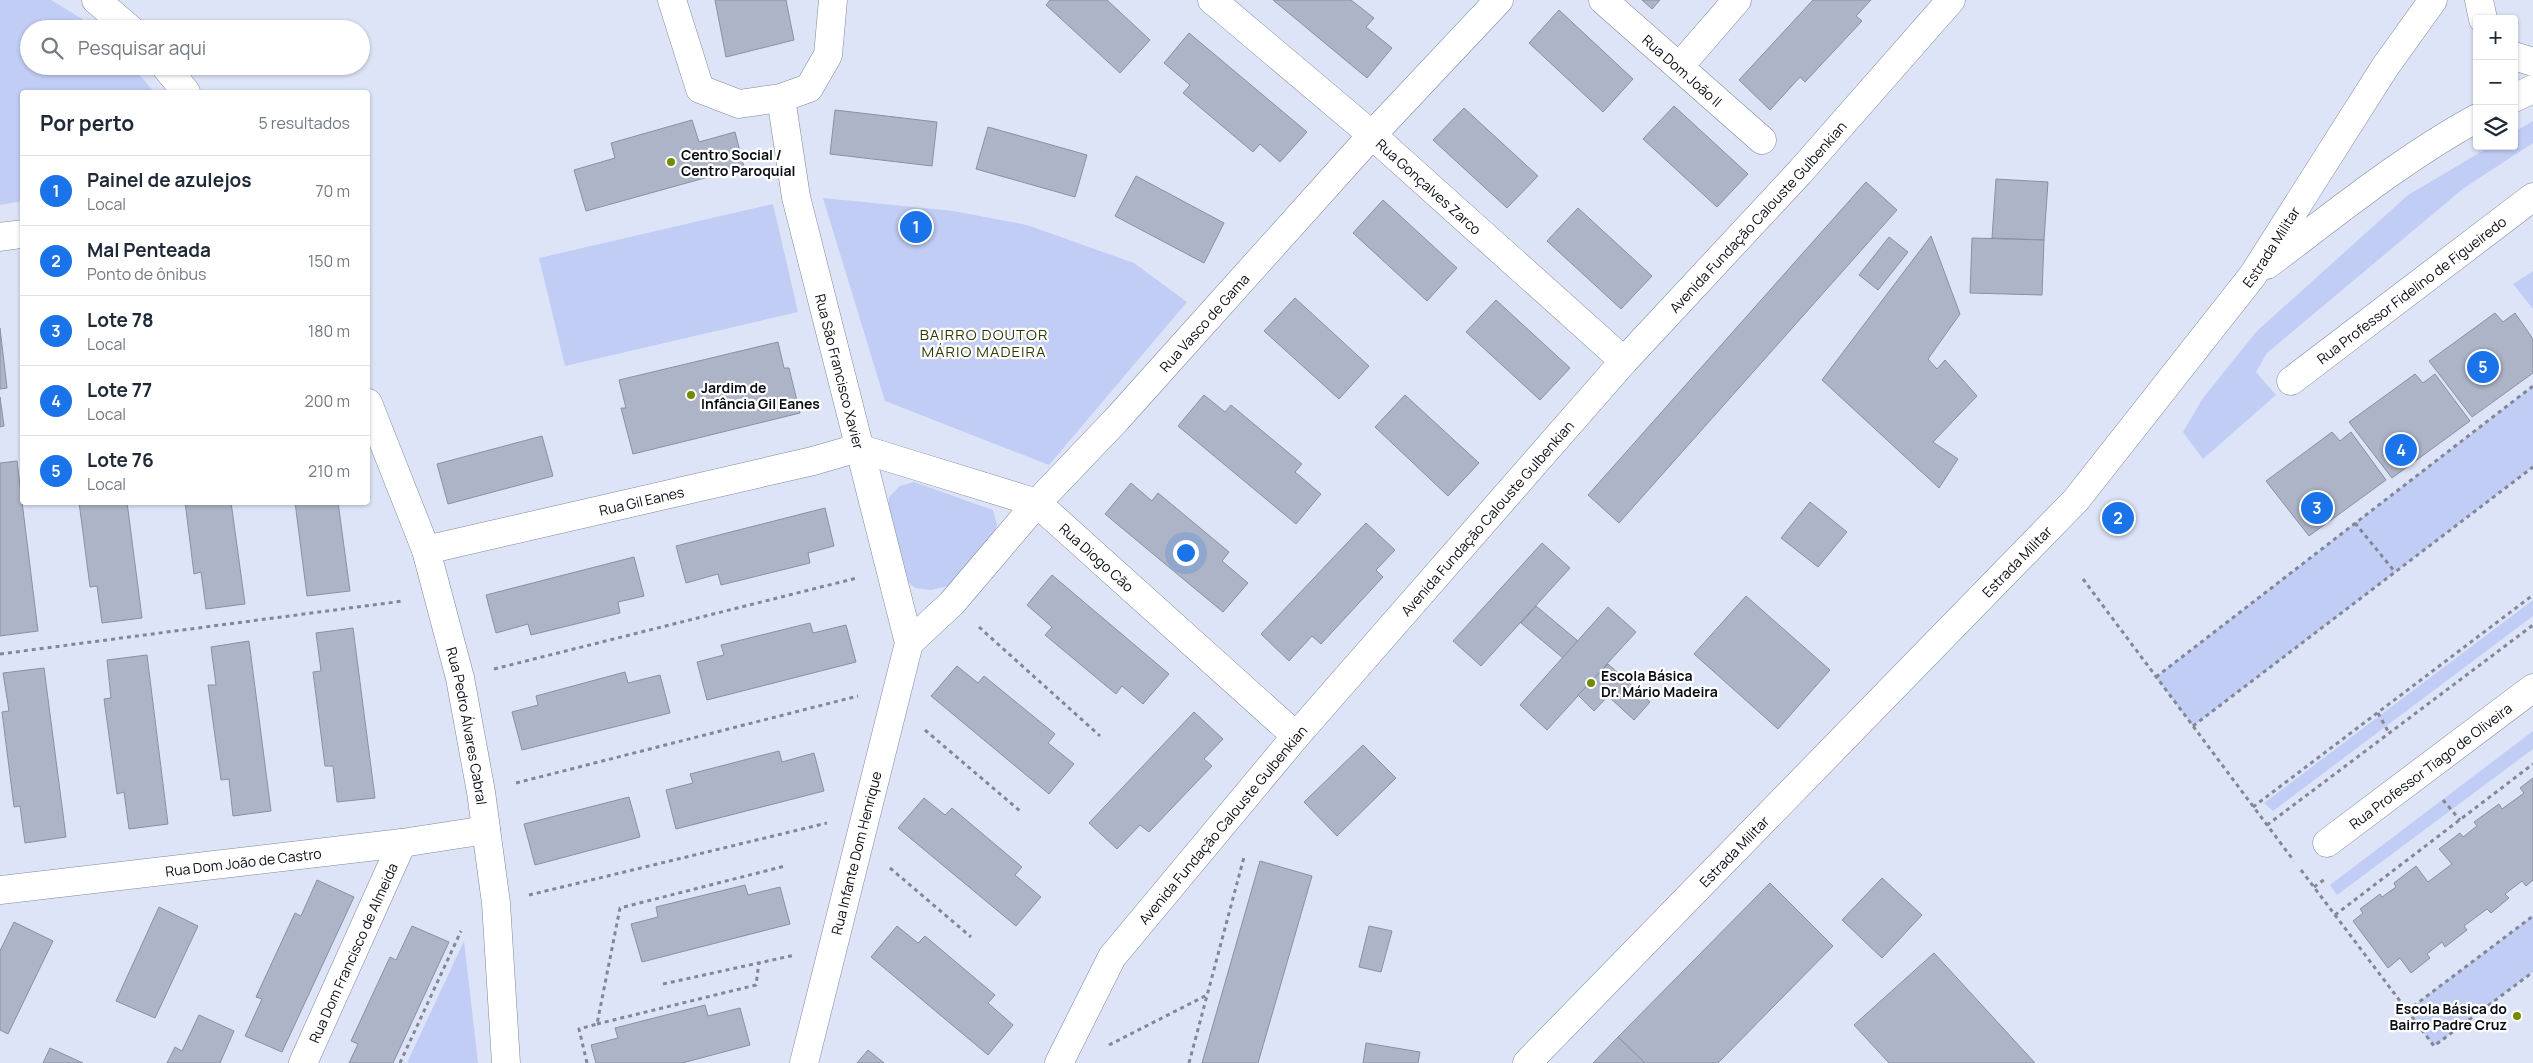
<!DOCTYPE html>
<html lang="pt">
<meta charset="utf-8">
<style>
:root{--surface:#fff;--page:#f6f6f7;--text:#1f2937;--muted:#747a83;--line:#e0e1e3;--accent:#1a73e8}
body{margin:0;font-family:Manrope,sans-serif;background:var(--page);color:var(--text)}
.controls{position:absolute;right:15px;top:15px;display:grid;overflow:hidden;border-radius:5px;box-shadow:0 1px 4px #0004}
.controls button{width:45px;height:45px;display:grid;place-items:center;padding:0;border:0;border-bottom:1px solid var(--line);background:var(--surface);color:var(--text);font:25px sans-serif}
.you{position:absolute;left:1185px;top:552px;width:18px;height:18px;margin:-12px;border:4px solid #fff;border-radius:50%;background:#1a73e8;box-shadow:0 0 0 8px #1a73e833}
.badge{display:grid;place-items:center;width:32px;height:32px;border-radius:50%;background:var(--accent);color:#fff;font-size:16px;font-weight:700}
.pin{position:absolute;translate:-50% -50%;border:2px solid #fff;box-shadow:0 1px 5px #0006}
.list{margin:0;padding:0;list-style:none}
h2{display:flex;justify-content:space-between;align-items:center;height:65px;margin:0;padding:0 20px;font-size:21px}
h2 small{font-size:16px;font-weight:400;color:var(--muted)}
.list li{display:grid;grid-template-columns:32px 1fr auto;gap:15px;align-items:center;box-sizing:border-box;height:70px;padding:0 20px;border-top:1px solid var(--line)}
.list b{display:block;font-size:19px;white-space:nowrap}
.list p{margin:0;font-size:16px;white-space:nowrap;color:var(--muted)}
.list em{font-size:16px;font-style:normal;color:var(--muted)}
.icon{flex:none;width:28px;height:28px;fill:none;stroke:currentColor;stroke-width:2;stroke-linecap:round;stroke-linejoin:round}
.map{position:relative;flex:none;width:2533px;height:1063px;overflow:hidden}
.search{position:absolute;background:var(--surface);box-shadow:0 1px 4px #0004;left:20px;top:20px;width:350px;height:55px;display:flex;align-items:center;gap:12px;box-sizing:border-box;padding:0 18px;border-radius:28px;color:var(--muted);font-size:19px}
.panel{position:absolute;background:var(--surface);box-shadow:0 1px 4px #0004;left:20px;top:90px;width:350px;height:415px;border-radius:5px}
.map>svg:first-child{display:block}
.green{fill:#c1cdf5}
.building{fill:#adb4c7;stroke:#8a90a3}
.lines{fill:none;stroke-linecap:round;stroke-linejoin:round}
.minor-casing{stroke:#818799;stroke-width:29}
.tertiary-casing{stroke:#818799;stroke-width:29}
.path{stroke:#828795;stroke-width:3;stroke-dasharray:4 4;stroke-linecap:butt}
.minor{stroke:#fff;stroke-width:28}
.tertiary{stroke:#fff;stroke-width:28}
.poi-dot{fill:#728b00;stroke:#fff;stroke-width:2}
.labels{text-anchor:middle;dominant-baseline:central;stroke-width:4.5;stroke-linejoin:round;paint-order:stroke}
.street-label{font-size:14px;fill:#0a0c13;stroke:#fff}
.poi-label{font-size:14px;font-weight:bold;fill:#0a0c13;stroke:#fff;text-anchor:start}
.neighbourhood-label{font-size:15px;letter-spacing:1px;fill:#2e3a00;stroke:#fff}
</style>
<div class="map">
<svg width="2533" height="1063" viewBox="0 0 2533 1063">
<rect width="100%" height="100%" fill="#dde4f8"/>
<g class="green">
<polygon points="0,0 51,0 87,22 85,29 29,29 29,66 132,66 154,92 22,92 22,201 0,205"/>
<polygon points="2533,121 2533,143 2464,188 2267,353 2256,372 2276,395 2203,459 2183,432 2203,398 2257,331 2408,195 2491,146 2514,146 2514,132"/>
<polygon points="823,198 953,211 1027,225 1134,263 1187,302 1049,465 885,401"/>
<polygon points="773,204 798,312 565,366 539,258"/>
<polygon points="2533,271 2533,309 2513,284"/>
<polygon points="2533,386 2533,467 2193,726 2156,677"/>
<polygon points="914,482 993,510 997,525 992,538 948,586 931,590 915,588 906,580 888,514 889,497 900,486"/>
<polygon points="2533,600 2533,616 2273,811 2264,803"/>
<polygon points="2533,731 2533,749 2337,895 2330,885"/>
<polygon points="2533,916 2533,972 2434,1046 2407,1011"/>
<polygon points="464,941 478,1063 407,1063"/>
</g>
<g class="building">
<polygon points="715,0 786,0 794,40 726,57"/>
<polygon points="1050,0 1107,0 1150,40 1120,73 1046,5"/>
<polygon points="1273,0 1351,0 1374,18 1366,27 1392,48 1367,78"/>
<polygon points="1642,0 1660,0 1652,9"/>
<polygon points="1813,0 1871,0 1856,16 1862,21 1805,82 1800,77 1770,110 1739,80"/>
<polygon points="1559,10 1633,79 1603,112 1529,43"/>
<polygon points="1189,33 1307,132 1280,162 1260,144 1253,152 1183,93 1190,85 1164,63"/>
<polygon points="1674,106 1748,174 1717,207 1643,139"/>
<polygon points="1464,108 1538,176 1507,208 1433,140"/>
<polygon points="835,110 937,122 932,166 830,154"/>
<polygon points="692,120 699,142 735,132 744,167 586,211 574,170 615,158 611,143"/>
<polygon points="988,127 1087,155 1075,197 976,169"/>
<polygon points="1136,176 1224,223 1204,263 1115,216"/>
<polygon points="1996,179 2048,182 2044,240 1992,238"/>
<polygon points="1866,182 1897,210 1619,523 1588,495"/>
<polygon points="1383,200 1457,268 1427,301 1353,233"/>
<polygon points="1578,208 1652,276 1621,309 1547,241"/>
<polygon points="1931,236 1960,314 1928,359 1937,369 1945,360 1977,396 1933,442 1958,459 1939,488 1822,380"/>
<polygon points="1889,237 1908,252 1878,290 1859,275"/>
<polygon points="1972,238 2044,240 2042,295 1970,293"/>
<polygon points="1295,298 1369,366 1339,399 1264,331"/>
<polygon points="1496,300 1570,368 1540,400 1466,332"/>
<polygon points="2495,313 2503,322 2515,313 2533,339 2533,373 2472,417 2429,361"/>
<polygon points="0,328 7,388 0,389"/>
<polygon points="778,342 784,368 789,368 800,413 633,454 621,408 626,408 619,380"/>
<polygon points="2415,374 2423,383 2435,374 2470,421 2392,478 2349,422"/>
<polygon points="1204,395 1225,412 1231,405 1302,464 1295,472 1321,494 1296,524 1178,426"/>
<polygon points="1405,395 1479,463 1448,496 1375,427"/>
<polygon points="0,397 4,426 0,427"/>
<polygon points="2332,432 2340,441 2351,432 2386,480 2309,536 2266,481"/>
<polygon points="542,436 553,476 448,504 437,464"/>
<polygon points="17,461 38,631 0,636 0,463"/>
<polygon points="1131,483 1152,501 1158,493 1229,552 1222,561 1248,583 1223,612 1105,514"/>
<polygon points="79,502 127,502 142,618 102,623 97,586 90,587"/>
<polygon points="185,502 231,502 245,604 206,609 201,572 194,574"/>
<polygon points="295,502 338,502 350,591 307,596"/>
<polygon points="1810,502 1847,532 1818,567 1781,538"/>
<polygon points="825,508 834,546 808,553 810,563 721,585 718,574 686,583 676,546"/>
<polygon points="1366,523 1395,550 1376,570 1383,577 1321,644 1312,636 1289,661 1261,634"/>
<polygon points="1542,543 1570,568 1481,666 1453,641"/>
<polygon points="634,557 644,596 618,602 620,613 531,635 528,624 496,633 486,595"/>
<polygon points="1052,575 1169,674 1143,704 1122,686 1116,694 1045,635 1052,627 1027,605"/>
<polygon points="1746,596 1830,670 1778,729 1694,654"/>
<polygon points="1536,606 1578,641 1563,658 1521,623"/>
<polygon points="1608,607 1636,632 1547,730 1520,705"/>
<polygon points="810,623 813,633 846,625 856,662 707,700 697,662 724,655 721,645"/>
<polygon points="353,628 375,798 337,802 333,766 325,766 313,672 321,671 316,633"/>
<polygon points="249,641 271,811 233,816 229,779 221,780 208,685 216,685 211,647"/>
<polygon points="147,655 168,824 129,829 124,792 117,794 104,699 111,698 107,660"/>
<polygon points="1608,664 1650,702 1634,720 1608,696 1594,711 1578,695"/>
<polygon points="957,666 978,683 984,676 1055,734 1048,743 1074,764 1049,794 931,696"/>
<polygon points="44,668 66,837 25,843 20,806 14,807 2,712 9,711 3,673"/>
<polygon points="625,672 628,683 660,675 670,713 522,750 512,712 538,705 536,696"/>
<polygon points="1194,712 1223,739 1204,759 1212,766 1149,832 1140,825 1117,849 1089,823"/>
<polygon points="1363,745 1396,778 1337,836 1304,802"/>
<polygon points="779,751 782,762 814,753 824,791 676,829 666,790 693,783 690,774"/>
<polygon points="2533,778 2533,880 2526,886 2522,881 2505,894 2509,898 2491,913 2487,909 2464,926 2467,930 2445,947 2442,942 2427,954 2430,958 2411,973 2400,958 2388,968 2353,921 2363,913 2360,909 2380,894 2382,897 2396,887 2394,883 2416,866 2428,882 2452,864 2439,849 2460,833 2463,837 2477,826 2474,822 2499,804 2502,809 2524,793 2520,788"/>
<polygon points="629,797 640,837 535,865 524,824"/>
<polygon points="924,798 945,815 952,808 1022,867 1015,875 1041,897 1016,926 898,828"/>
<polygon points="1260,861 1312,876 1258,1063 1202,1063"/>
<polygon points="1882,878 1922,915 1882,958 1842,920"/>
<polygon points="317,880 354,897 282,1052 245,1036 262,999 256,997 295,913 301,916"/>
<polygon points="1770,883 1833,946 1718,1063 1645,1063 1618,1037"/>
<polygon points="745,885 748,895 780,887 790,924 642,962 631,924 658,917 656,907"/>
<polygon points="159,907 198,926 155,1018 116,1001"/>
<polygon points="14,922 53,941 8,1034 0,1030 0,951"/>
<polygon points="412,926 449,942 393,1063 349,1063 358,1044 351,1041 390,957 396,960"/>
<polygon points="897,926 918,943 925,936 995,995 988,1003 1013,1025 988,1055 871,957"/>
<polygon points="1369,926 1392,931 1381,972 1359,967"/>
<polygon points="1934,953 2035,1063 1889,1063 1854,1025"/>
<polygon points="705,1005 708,1016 740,1008 750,1045 682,1063 596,1063 591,1045 618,1038 615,1028"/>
<polygon points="199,1015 234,1031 220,1063 167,1063 175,1047 182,1051"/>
<polygon points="1618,1037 1645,1063 1593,1063"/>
<polygon points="1366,1043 1420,1052 1418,1063 1363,1063"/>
<polygon points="50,1048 83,1063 43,1063"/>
<polygon points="868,1050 884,1063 857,1063"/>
</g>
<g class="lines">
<g class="minor-casing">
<g id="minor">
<polyline points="672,0 700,89 739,104 781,98 809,88 828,55 833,0"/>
<path id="s1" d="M 1212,0 L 1372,135 L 1624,361"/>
<path id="s2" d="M 1603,0 L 1762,140"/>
<polyline points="1679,67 1737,0"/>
<path id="s3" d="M 781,98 L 796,197 L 909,643 L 804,1063"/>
<polyline points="0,237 22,234"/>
<path id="s4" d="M 2291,381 L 2533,197"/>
<path id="s5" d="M 858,448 L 1037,503 L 1296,736"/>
<path id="s6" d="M 426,550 L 813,461 L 858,448"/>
<path id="s7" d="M 909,643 L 952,603 L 1037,503 L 1117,419 L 1372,135 L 1499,0"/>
<path id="s8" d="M 2327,843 L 2533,688"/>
<path id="s9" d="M 0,890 L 402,843 L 486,830"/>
<path id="s10" d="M 303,1063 L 402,843"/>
<path id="s11" d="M 1059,1063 L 1112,957 L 1296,736 L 1624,361 L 1800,172 L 1951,0"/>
</g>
</g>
<g class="tertiary-casing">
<g id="tertiary">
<polyline points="96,0 130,29"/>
<polyline points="2479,0 2483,19"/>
<polyline points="2514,56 2533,62"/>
<polyline points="165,66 186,92"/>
<polyline points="2514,98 2533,89"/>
<path d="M 2267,265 C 2335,214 2402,159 2477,118"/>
<path id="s12" d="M 368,403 L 426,550 L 460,678 L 481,792 L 496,903 L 506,1063"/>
<path id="s13" d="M 1527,1063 L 2076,500 L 2253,275 L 2385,67 L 2433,0"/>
</g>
</g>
<g class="path">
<polyline points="2355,523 2395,572"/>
<polyline points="2083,579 2294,861"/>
<polyline points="979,627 1100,736"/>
<polyline points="0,654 403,601"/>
<polyline points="494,669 857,578"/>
<polyline points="2156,677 2533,386"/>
<polyline points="2378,713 2389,733"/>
<polyline points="2193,726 2533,467"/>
<polyline points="925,730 1020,811"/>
<polyline points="516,783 858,696"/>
<polyline points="2443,800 2460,820"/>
<polyline points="2253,807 2533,595"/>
<polyline points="2267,825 2533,625"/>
<polyline points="890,868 971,937"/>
<polyline points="2301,870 2434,1046 2533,972"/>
<polyline points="2314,887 2325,879"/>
<polyline points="529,895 827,823"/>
<polyline points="2335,915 2533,764"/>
<polyline points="663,984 795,955"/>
<polyline points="2407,1011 2533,916"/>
<polyline points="597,1024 756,985 759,962"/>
<polyline points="1109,1045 1207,995"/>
<polyline points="400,1063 461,931"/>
<polyline points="587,1063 579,1029 597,1024 620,908 785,866"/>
<polyline points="1189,1063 1244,857"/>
</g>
<use href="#minor" class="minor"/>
<use href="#tertiary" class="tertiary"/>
</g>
<g class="poi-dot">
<circle cx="671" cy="162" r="5"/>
<circle cx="691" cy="395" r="5"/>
<circle cx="1591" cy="683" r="5"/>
<circle cx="2517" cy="1016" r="5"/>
</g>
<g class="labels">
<g class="street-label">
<text stroke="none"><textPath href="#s2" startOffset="106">Rua Dom João II</textPath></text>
<text stroke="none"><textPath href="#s1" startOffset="286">Rua Gonçalves Zarco</textPath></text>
<text stroke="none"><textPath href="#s11" startOffset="1101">Avenida Fundação Calouste Gulbenkian</textPath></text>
<text stroke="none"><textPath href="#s13" startOffset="1106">Estrada Militar</textPath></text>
<text stroke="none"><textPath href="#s4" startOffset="151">Rua Professor Fidelino de Figueiredo</textPath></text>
<text stroke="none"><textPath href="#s7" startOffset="436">Rua Vasco de Gama</textPath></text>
<text stroke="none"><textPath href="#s3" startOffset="280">Rua São Francisco Xavier</textPath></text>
<text stroke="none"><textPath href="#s6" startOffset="221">Rua Gil Eanes</textPath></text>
<text stroke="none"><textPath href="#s11" startOffset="696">Avenida Fundação Calouste Gulbenkian</textPath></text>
<text stroke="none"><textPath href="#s5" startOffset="268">Rua Diogo Cão</textPath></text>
<text stroke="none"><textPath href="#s13" startOffset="701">Estrada Militar</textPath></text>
<text stroke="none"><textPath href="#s12" startOffset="339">Rua Pedro Álvares Cabral</textPath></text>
<text stroke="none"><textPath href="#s8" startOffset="129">Rua Professor Tiago de Oliveira</textPath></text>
<text stroke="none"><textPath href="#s11" startOffset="291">Avenida Fundação Calouste Gulbenkian</textPath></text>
<text stroke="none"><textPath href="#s13" startOffset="296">Estrada Militar</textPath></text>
<text transform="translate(856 853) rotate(-76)">Rua Infante Dom Henrique</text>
<text stroke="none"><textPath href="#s9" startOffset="245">Rua Dom João de Castro</textPath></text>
<text stroke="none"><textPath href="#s10" startOffset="121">Rua Dom Francisco de Almeida</textPath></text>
</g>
<g class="poi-label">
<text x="681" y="154">Centro Social /<tspan x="681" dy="16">Centro Paroquial</tspan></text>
<text x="701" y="387">Jardim de<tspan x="701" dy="16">Infância Gil Eanes</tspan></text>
<text x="1601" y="675">Escola Básica<tspan x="1601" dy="16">Dr. Mário Madeira</tspan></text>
<text x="2507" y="1008" text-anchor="end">Escola Básica do<tspan x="2507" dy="16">Bairro Padre Cruz</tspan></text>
</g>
<g class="neighbourhood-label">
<text x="984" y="334">BAIRRO DOUTOR<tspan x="984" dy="17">MÁRIO MADEIRA</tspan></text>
</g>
</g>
</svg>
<div class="controls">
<button>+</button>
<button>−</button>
<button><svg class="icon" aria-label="layers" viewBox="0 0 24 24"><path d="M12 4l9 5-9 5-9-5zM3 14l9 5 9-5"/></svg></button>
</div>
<div class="you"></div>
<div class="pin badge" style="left:916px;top:227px">1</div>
<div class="pin badge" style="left:2118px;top:518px">2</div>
<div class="pin badge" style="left:2317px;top:508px">3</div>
<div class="pin badge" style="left:2401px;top:450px">4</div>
<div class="pin badge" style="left:2483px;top:367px">5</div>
<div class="search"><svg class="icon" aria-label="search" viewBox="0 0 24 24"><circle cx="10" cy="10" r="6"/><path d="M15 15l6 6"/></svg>Pesquisar aqui</div>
<section class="panel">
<h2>Por perto<small>5 resultados</small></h2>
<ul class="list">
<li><span class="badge">1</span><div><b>Painel de azulejos</b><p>Local</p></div><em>70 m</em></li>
<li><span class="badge">2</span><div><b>Mal Penteada</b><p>Ponto de ônibus</p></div><em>150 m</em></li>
<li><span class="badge">3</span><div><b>Lote 78</b><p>Local</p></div><em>180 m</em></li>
<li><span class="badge">4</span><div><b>Lote 77</b><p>Local</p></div><em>200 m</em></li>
<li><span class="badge">5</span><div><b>Lote 76</b><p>Local</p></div><em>210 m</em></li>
</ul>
</section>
</div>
